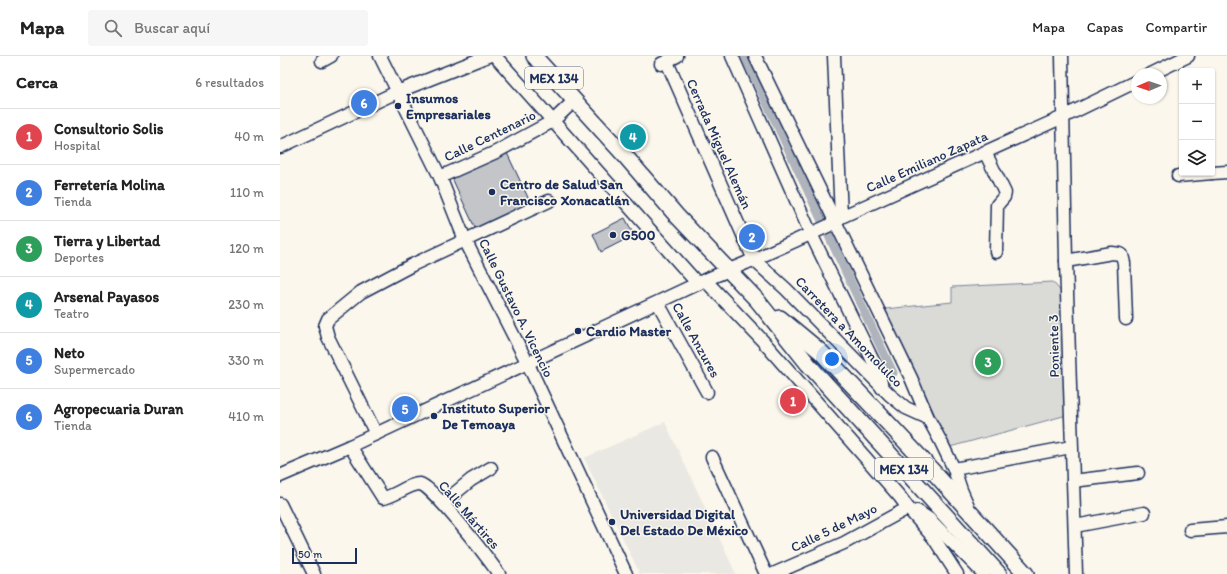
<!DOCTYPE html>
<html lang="es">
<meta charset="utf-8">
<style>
:root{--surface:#fff;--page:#f6f6f6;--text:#222;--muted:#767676;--line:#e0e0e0;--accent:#0f766e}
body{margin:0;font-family:Itim,sans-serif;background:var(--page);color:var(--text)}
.controls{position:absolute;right:12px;top:12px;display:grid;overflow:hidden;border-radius:4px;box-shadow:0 1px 3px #0004}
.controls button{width:36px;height:36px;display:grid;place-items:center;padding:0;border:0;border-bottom:1px solid var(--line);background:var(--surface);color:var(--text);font:20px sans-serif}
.compass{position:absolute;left:851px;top:12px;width:36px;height:36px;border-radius:50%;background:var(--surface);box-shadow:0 1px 3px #0004;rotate:268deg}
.scale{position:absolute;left:12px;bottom:10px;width:65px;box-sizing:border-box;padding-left:4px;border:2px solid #1b2f5e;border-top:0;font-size:11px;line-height:14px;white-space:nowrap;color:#1b2f5e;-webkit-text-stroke:3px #fbf7ec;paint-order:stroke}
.you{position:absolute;left:552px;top:303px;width:14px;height:14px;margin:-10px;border:3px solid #fff;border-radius:50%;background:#1a73e8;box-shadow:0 0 0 6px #1a73e833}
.badge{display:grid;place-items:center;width:26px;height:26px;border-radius:50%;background:var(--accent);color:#fff;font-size:13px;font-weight:700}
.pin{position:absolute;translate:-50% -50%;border:2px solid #fff;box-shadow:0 1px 4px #0006}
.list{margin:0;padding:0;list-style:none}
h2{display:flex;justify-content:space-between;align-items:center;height:52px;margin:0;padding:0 16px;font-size:17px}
h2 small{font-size:13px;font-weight:400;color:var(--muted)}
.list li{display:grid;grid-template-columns:26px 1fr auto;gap:12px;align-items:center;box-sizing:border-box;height:56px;padding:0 16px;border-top:1px solid var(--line)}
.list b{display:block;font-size:15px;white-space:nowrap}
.list p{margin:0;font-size:13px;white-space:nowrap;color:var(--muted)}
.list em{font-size:13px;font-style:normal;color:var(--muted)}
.icon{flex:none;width:22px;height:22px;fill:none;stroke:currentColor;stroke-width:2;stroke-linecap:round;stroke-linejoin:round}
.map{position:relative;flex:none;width:947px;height:518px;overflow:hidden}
header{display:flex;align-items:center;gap:24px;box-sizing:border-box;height:56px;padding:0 20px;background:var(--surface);border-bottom:1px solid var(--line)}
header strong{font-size:19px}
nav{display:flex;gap:22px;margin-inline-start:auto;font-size:14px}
.search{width:280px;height:36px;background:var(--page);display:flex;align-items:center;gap:10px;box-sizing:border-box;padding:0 14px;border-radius:4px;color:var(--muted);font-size:15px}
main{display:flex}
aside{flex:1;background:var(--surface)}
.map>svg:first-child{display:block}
.built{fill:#eae8e2}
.green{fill:#dadad7;stroke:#7a849a}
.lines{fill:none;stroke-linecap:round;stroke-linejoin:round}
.canal{stroke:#afb3bb;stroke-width:9}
.building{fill:#c3c5c9;stroke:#1b2f5e}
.minor-casing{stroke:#1b2f5e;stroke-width:15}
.major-casing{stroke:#1b2f5e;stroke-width:18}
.minor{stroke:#fbf7ec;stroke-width:12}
.major{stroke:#fbf7ec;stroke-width:15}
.poi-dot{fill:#1b2f5e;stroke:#fbf7ec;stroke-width:1.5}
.labels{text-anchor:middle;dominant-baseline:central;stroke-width:3;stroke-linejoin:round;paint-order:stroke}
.shield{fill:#fbf7ec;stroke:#5e6b89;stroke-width:1}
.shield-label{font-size:13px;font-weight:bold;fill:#1b2f5e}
.poi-label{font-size:14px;font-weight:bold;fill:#1b2f5e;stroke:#fbf7ec;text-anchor:start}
.street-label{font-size:14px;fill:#1b2f5e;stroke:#fbf7ec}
</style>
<header>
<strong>Mapa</strong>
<div class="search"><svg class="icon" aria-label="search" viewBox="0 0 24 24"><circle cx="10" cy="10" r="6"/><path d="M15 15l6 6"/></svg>Buscar aquí</div>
<nav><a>Mapa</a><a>Capas</a><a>Compartir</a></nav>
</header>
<main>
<aside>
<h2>Cerca<small>6 resultados</small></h2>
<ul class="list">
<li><span class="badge" style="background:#e0444e">1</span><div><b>Consultorio Solis</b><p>Hospital</p></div><em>40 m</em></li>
<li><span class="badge" style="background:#3f7fe0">2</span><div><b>Ferretería Molina</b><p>Tienda</p></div><em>110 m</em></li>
<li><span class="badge" style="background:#2e9e5b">3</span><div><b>Tierra y Libertad</b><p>Deportes</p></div><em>120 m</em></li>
<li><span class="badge" style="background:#0f9aa8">4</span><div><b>Arsenal Payasos</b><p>Teatro</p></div><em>230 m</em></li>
<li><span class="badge" style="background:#3f7fe0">5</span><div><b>Neto</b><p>Supermercado</p></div><em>330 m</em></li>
<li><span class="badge" style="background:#3f7fe0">6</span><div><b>Agropecuaria Duran</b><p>Tienda</p></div><em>410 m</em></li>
</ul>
</aside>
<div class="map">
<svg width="947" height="518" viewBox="0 0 947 518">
<rect width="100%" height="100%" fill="#fbf7ec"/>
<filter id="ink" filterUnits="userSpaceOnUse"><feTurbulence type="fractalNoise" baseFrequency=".025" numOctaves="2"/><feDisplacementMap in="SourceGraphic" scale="8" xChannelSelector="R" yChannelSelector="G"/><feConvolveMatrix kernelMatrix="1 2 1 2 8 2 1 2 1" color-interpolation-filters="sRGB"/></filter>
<g filter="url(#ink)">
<polygon class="built" points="385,366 456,518 360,518 304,402"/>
<polygon class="green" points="773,226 787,243 787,359 670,391 605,253 672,246 672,231"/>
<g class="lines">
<polyline class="canal" points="465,0 613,317"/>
</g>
<g class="building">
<polygon points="227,97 252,150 197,176 172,122"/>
<polygon points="345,162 354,179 321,196 313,178"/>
</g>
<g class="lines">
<g class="minor-casing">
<g id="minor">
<polyline points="100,0 160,121 185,184 248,308 346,518"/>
<polyline points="215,0 418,228"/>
<polyline points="452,0 531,178 599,317 602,332"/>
<polyline points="475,0 631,322 648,362 661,386 674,413 681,434 688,450"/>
<polyline points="554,0 561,161"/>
<polyline points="782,0 786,205 796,518"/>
<polyline points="42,5 51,0"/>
<polyline points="387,6 474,204 506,233 610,339 626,352 648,362"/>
<polyline points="381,8 397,0"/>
<polyline points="871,18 908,0"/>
<polyline points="0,91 117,36 208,0"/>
<polyline points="705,96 725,137 724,141 717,149 716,196"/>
<polyline points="932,117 947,116"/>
<polyline points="898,120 932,117"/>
<polyline points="160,121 216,96 273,65 295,44"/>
<polyline points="786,205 832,197 840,198 842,199 844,207 846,263"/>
<polyline points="425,224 481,283 620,441 628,452 653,481 677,518"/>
<polyline points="378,247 427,336"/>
<polyline points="96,378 48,281 45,270 48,263 81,236 132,209 269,145"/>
<path d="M 70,390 L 103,442 C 113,441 131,427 140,428 C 153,430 209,504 219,518"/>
<polyline points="432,401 486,518"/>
<polyline points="674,413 791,391"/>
<polyline points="0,420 70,390 425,224 466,207 548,170 561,161 783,61 857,25"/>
<polyline points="793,425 858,417"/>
<polyline points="163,447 191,424 211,412"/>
<polyline points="0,448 34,518"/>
<polyline points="637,455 649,463 704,518"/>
<polyline points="795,470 864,457"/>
<polyline points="910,474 947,471"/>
<polyline points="493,518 564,487 628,452"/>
</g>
</g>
<g class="major-casing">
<g id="major">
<polyline points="254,0 346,101 396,159 477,244 528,308 719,518"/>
<polyline points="500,262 541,296 639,400 746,518"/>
</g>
</g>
<use href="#minor" class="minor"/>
<use href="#major" class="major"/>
</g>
</g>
<g class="poi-dot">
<circle cx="118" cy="50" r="4"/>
<circle cx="212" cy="136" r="4"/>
<circle cx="333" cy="179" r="4"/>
<circle cx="298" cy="275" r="4"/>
<circle cx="154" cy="360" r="4"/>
<circle cx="332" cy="466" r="4"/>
</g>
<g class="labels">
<g class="shield">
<rect x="245" y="11" width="58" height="22" rx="3"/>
<rect x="595" y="402" width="58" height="22" rx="3"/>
</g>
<g class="shield-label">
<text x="274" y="22">MEX 134</text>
<text x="624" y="413">MEX 134</text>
</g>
<g class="poi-label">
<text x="126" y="42">Insumos<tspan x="126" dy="16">Empresariales</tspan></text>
<text x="220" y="128">Centro de Salud San<tspan x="220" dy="16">Francisco Xonacatlán</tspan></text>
<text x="341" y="179">G500</text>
<text x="306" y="275">Cardio Master</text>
<text x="162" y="352">Instituto Superior<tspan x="162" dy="16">De Temoaya</tspan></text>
<text x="340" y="458">Universidad Digital<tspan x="340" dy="16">Del Estado De México</tspan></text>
</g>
<g class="street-label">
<text transform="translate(210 80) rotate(-26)">Calle Centenario</text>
<text transform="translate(439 88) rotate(66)">Cerrada Miguel Alemán</text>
<text transform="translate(647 106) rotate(-24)">Calle Emiliano Zapata</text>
<text transform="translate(236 252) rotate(64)">Calle Gustavo A. Vicencio</text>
<text transform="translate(569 276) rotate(46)">Carretera a Amomolulco</text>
<text transform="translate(416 284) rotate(61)">Calle Anzures</text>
<text transform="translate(774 290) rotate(-91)">Poniente 3</text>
<text transform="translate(189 459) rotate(49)">Calle Mártires</text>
<text transform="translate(554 472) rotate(-26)">Calle 5 de Mayo</text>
</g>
</g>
</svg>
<div class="controls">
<button>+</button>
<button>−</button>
<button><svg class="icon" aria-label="layers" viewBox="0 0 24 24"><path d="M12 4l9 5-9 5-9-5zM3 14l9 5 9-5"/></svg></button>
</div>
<svg class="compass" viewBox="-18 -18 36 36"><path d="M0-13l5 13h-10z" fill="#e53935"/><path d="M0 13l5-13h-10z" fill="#767676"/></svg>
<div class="scale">50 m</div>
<div class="you"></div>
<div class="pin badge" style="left:513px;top:345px;background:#e0444e">1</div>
<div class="pin badge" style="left:472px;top:181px;background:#3f7fe0">2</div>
<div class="pin badge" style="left:708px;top:306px;background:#2e9e5b">3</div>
<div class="pin badge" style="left:353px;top:81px;background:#0f9aa8">4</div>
<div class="pin badge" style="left:125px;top:353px;background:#3f7fe0">5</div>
<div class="pin badge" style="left:84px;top:47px;background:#3f7fe0">6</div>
</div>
</main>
